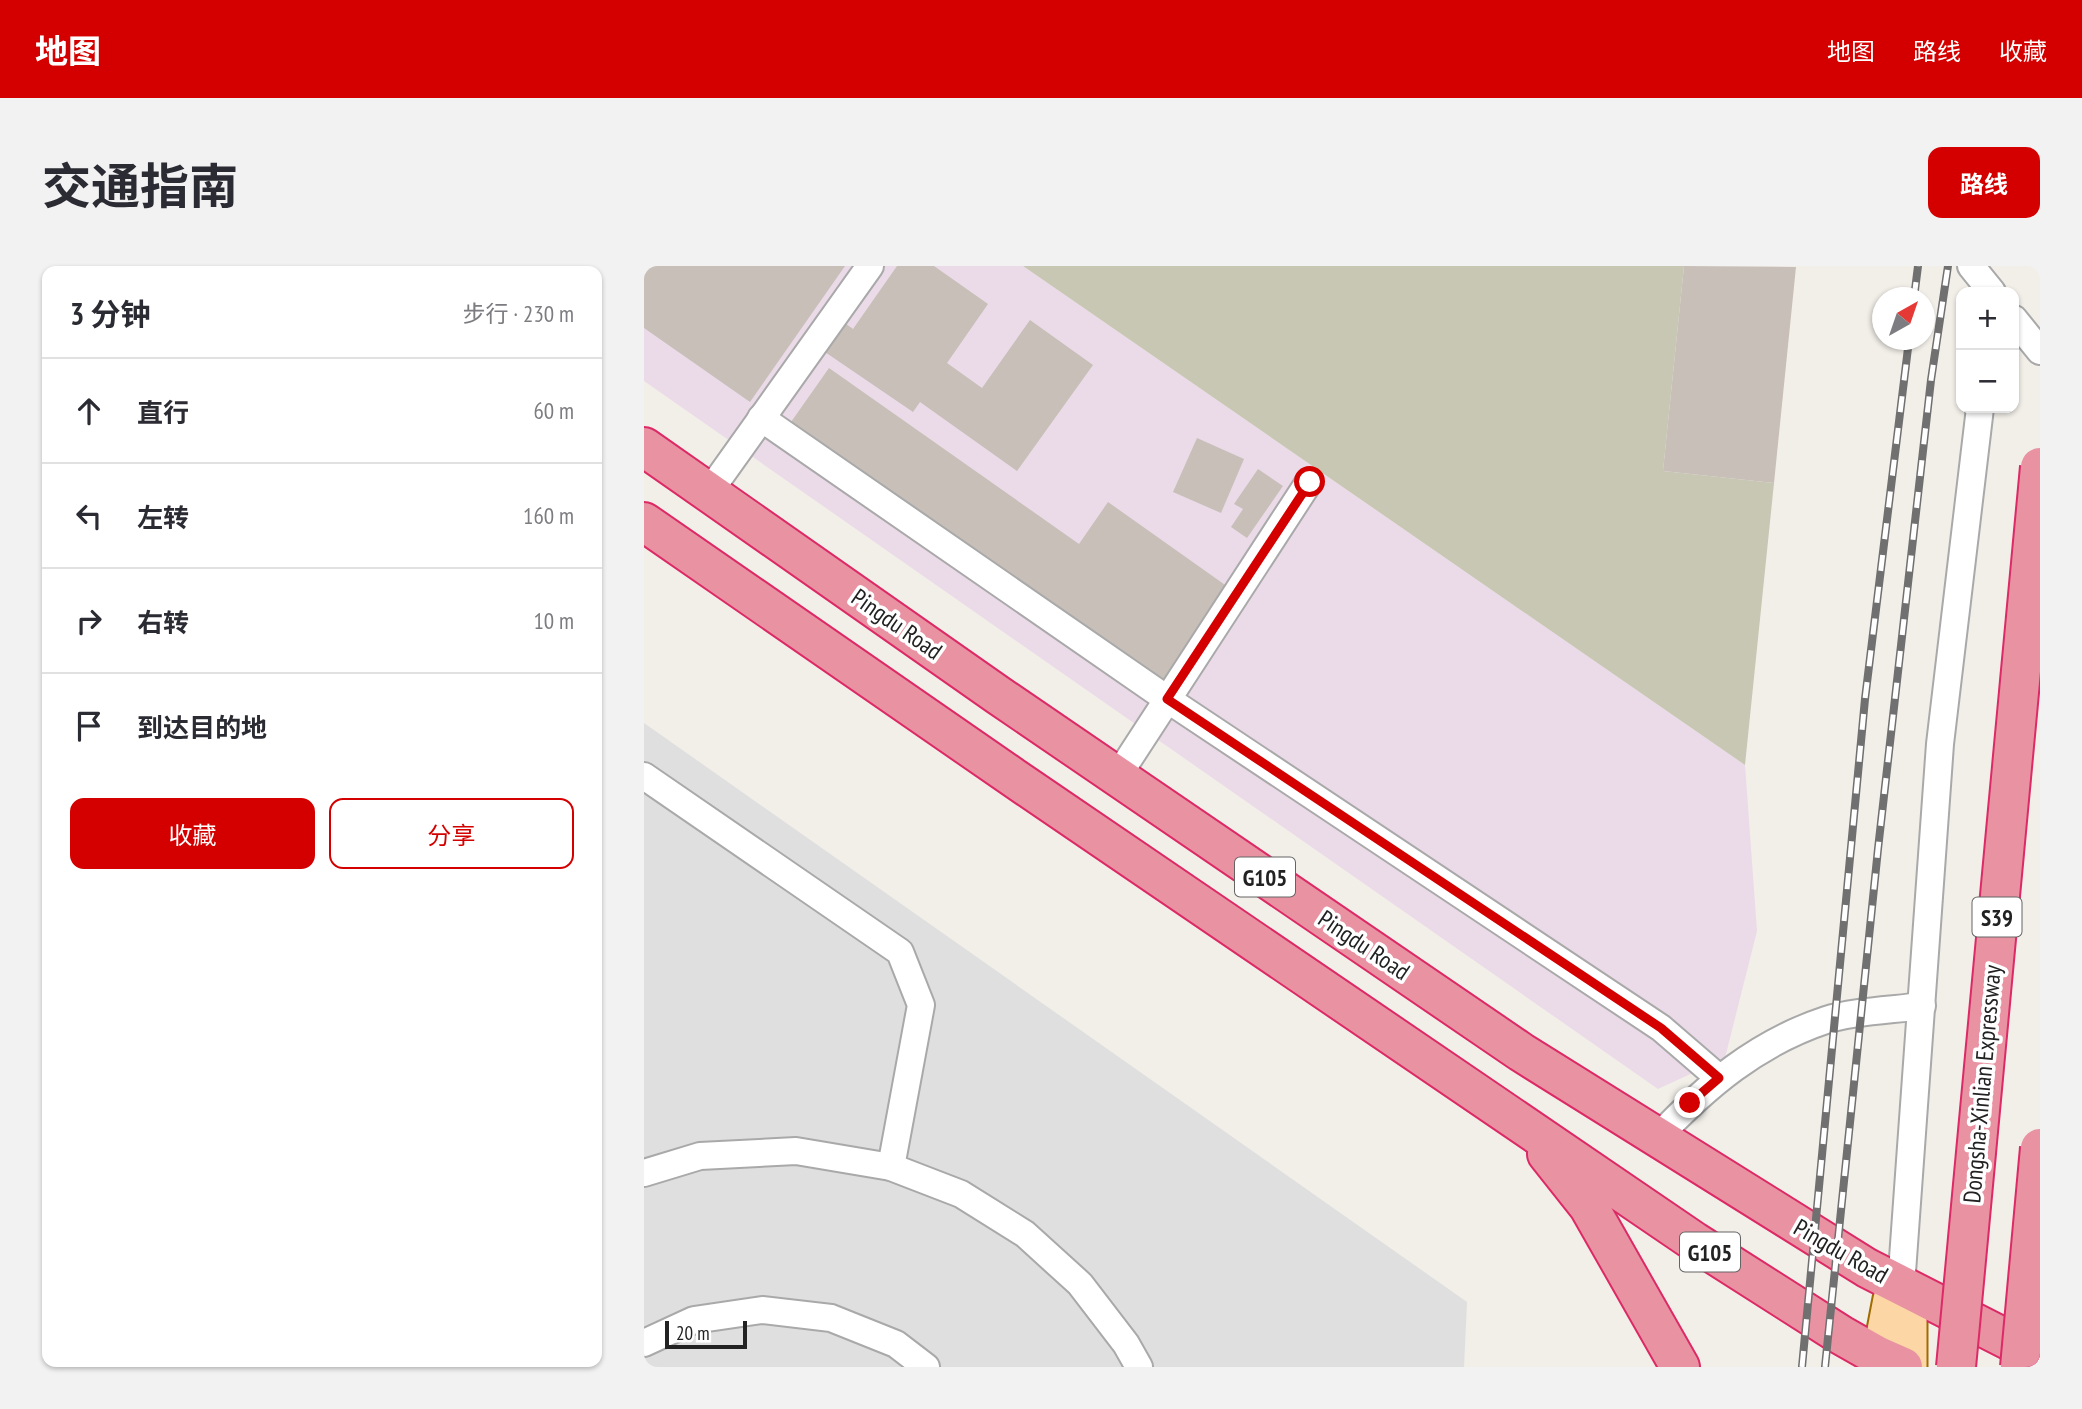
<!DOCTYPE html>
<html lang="zh">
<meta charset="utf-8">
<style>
:root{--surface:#fff;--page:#f2f2f3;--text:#2b2b33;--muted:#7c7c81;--line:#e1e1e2;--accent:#d40000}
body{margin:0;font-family:"PT Sans Narrow","Noto Sans SC",sans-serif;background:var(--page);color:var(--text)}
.controls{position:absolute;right:21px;top:21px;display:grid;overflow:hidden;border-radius:14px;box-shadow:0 2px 5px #0004}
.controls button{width:63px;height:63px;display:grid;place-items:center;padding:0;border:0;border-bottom:2px solid var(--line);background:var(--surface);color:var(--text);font:35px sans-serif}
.compass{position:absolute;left:1228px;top:21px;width:63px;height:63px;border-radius:50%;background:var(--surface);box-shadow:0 2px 5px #0004;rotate:40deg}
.scale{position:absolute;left:21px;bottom:18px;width:82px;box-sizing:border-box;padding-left:7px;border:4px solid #222;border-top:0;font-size:19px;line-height:24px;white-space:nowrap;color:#222;-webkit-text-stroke:5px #fff;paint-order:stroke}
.stop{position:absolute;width:21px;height:21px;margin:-16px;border:5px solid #d40000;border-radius:50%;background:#fff}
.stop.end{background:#d40000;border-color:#fff;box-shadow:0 2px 7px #0008}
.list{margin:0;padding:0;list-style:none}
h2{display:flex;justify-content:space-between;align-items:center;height:91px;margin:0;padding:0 28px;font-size:30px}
h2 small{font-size:23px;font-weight:400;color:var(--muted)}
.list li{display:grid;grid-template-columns:46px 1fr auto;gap:21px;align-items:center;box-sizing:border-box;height:105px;padding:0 28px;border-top:2px solid var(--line)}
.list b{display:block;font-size:26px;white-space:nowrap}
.list em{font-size:23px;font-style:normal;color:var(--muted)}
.actions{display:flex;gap:14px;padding:21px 28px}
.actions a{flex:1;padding:16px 0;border:2px solid var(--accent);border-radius:14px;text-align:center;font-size:24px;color:var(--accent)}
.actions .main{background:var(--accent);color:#fff}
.icon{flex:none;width:38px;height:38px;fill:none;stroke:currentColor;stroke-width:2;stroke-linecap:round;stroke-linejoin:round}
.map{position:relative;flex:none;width:1396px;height:1101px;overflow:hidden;border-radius:14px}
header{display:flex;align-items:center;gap:42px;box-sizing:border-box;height:98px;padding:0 35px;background:var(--accent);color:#fff}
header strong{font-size:33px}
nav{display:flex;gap:38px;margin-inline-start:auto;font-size:24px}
.intro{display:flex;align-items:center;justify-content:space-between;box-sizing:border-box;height:168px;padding:0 42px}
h1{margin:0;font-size:49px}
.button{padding:18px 32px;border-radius:14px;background:var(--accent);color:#fff;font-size:24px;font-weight:700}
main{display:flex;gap:42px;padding:0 42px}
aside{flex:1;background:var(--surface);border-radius:14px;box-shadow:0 2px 5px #0004}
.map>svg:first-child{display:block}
.residential{fill:#e0dfdf}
.industrial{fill:#ebdbe8}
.construction{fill:#c7c7b4}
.building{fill:#c7bfb8}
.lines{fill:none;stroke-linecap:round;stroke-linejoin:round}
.minor-casing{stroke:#a9a9a9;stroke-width:30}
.major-casing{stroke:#a06b00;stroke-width:37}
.highway-casing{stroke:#dc2a67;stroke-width:42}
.minor{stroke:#fff;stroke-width:26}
.major{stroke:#fcd6a4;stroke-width:33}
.highway{stroke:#e892a2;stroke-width:38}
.rail-casing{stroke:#707070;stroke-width:8}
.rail{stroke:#fff;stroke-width:5;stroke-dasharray:16;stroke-linecap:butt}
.highway-bridge-casing{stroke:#dc2a67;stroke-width:42;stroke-linecap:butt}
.highway-bridge{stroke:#e892a2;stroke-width:38}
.route{stroke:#d40000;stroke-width:9}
.labels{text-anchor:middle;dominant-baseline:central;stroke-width:7;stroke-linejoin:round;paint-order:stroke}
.shield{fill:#fff;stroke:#646464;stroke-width:2}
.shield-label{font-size:23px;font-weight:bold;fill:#222}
.street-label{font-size:24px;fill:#222;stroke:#fff}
</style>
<header>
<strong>地图</strong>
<nav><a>地图</a><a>路线</a><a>收藏</a></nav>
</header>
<div class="intro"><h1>交通指南</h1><a class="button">路线</a></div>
<main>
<aside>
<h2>3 分钟<small>步行 · 230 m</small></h2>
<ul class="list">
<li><svg class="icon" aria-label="ahead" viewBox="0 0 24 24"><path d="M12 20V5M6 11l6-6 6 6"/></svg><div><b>直行</b></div><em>60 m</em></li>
<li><svg class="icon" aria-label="left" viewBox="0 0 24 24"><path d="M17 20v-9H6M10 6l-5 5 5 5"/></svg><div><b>左转</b></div><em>160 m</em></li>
<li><svg class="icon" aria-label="right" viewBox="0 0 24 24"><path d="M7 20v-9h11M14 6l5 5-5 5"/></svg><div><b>右转</b></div><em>10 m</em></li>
<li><svg class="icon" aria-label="arrive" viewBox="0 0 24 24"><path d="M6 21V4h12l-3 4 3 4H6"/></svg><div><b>到达目的地</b></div></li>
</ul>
<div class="actions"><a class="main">收藏</a><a>分享</a></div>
</aside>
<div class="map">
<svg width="1396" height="1101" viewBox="0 0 1396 1101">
<rect width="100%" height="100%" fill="#f2efe9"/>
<polygon class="residential" points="0,457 823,1036 820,1101 0,1101"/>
<polygon class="industrial" points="0,0 379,0 1101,499 1113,665 1081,792 1014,823 0,115"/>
<polygon class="construction" points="379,0 1040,0 1019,205 1130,217 1101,499"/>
<g class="building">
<polygon points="0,0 201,0 106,136 0,62"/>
<polygon points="253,0 290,0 344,38 303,97 338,122 386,54 449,99 373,205 276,136 269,146 178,84 198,55 209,63"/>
<polygon points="1040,0 1152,1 1130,217 1019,205"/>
<polygon points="185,102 435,278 464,236 584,321 519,417 147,156"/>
<polygon points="553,172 600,193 577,247 529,226"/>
<polygon points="614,203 639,220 603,272 587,261 599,243 590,238"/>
</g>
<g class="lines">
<g class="minor-casing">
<g id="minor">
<polyline points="1327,0 1348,26"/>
<polyline points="1370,53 1396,85"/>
<polyline points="117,152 523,433 1017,762 1075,812"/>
<polyline points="65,226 226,0"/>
<polyline points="0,510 256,686 277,739 247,901"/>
<polyline points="473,511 665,216"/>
<path d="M 1013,872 C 1062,820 1113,777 1182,754 C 1209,745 1249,744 1278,740"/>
<polyline points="0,907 56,890 152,885 247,901 317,928 381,968 436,1018 482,1078 495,1101"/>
<polyline points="1257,1020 1296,478 1336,142"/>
<polyline points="0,1077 50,1054 118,1044 187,1052 252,1078 282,1101"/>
</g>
</g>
<g class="major-casing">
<g id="major">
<polyline points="1257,1020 1266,1045 1266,1101"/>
<polyline points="1233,1101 1246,1033 1257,1020"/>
</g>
</g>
<g class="highway-casing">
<g id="highway">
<polyline points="0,181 354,429 877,786 1223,1002 1396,1090"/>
<polyline points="0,256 370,512 1051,976 1197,1069 1234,1090 1259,1101"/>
<polyline points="903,888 945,941 1036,1101"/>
</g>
</g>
<use href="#minor" class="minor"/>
<use href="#major" class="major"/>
<use href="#highway" class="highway"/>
<g class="rail-casing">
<g id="rail">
<polyline points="1270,32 1274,0"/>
<polyline points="1158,1101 1221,433 1265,74"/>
<polyline points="1181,1101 1234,583 1287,114 1304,0"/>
</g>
</g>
<use href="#rail" class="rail"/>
<g class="highway-bridge-casing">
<g id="highway-bridge">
<polyline points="1312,1101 1396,201"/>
<polyline points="1376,1101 1396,882"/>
</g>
</g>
<use href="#highway-bridge" class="highway-bridge"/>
</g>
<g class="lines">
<polyline class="route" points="666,216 523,433 1017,762 1075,812 1046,837"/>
</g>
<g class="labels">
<g class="shield">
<rect x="591" y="591.5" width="60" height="39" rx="5"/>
<rect x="1328.5" y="631.5" width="49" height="39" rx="5"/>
<rect x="1036" y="966.5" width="60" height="39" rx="5"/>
</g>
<g class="shield-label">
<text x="621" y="611">G105</text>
<text x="1353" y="651">S39</text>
<text x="1066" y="986">G105</text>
</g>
<g class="street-label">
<text transform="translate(253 358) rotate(35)">Pingdu Road</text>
<text transform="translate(720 679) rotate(34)">Pingdu Road</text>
<text transform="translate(1338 818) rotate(-85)">Dongsha-Xinlian Expressway</text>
<text transform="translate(1197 985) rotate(30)">Pingdu Road</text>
</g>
</g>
</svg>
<div class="controls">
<button>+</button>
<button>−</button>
</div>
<svg class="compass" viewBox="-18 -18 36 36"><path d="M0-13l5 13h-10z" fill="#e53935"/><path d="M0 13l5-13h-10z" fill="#7c7c81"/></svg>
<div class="scale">20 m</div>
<div class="stop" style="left:666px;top:216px"></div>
<div class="stop end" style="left:1046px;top:837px"></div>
</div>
</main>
